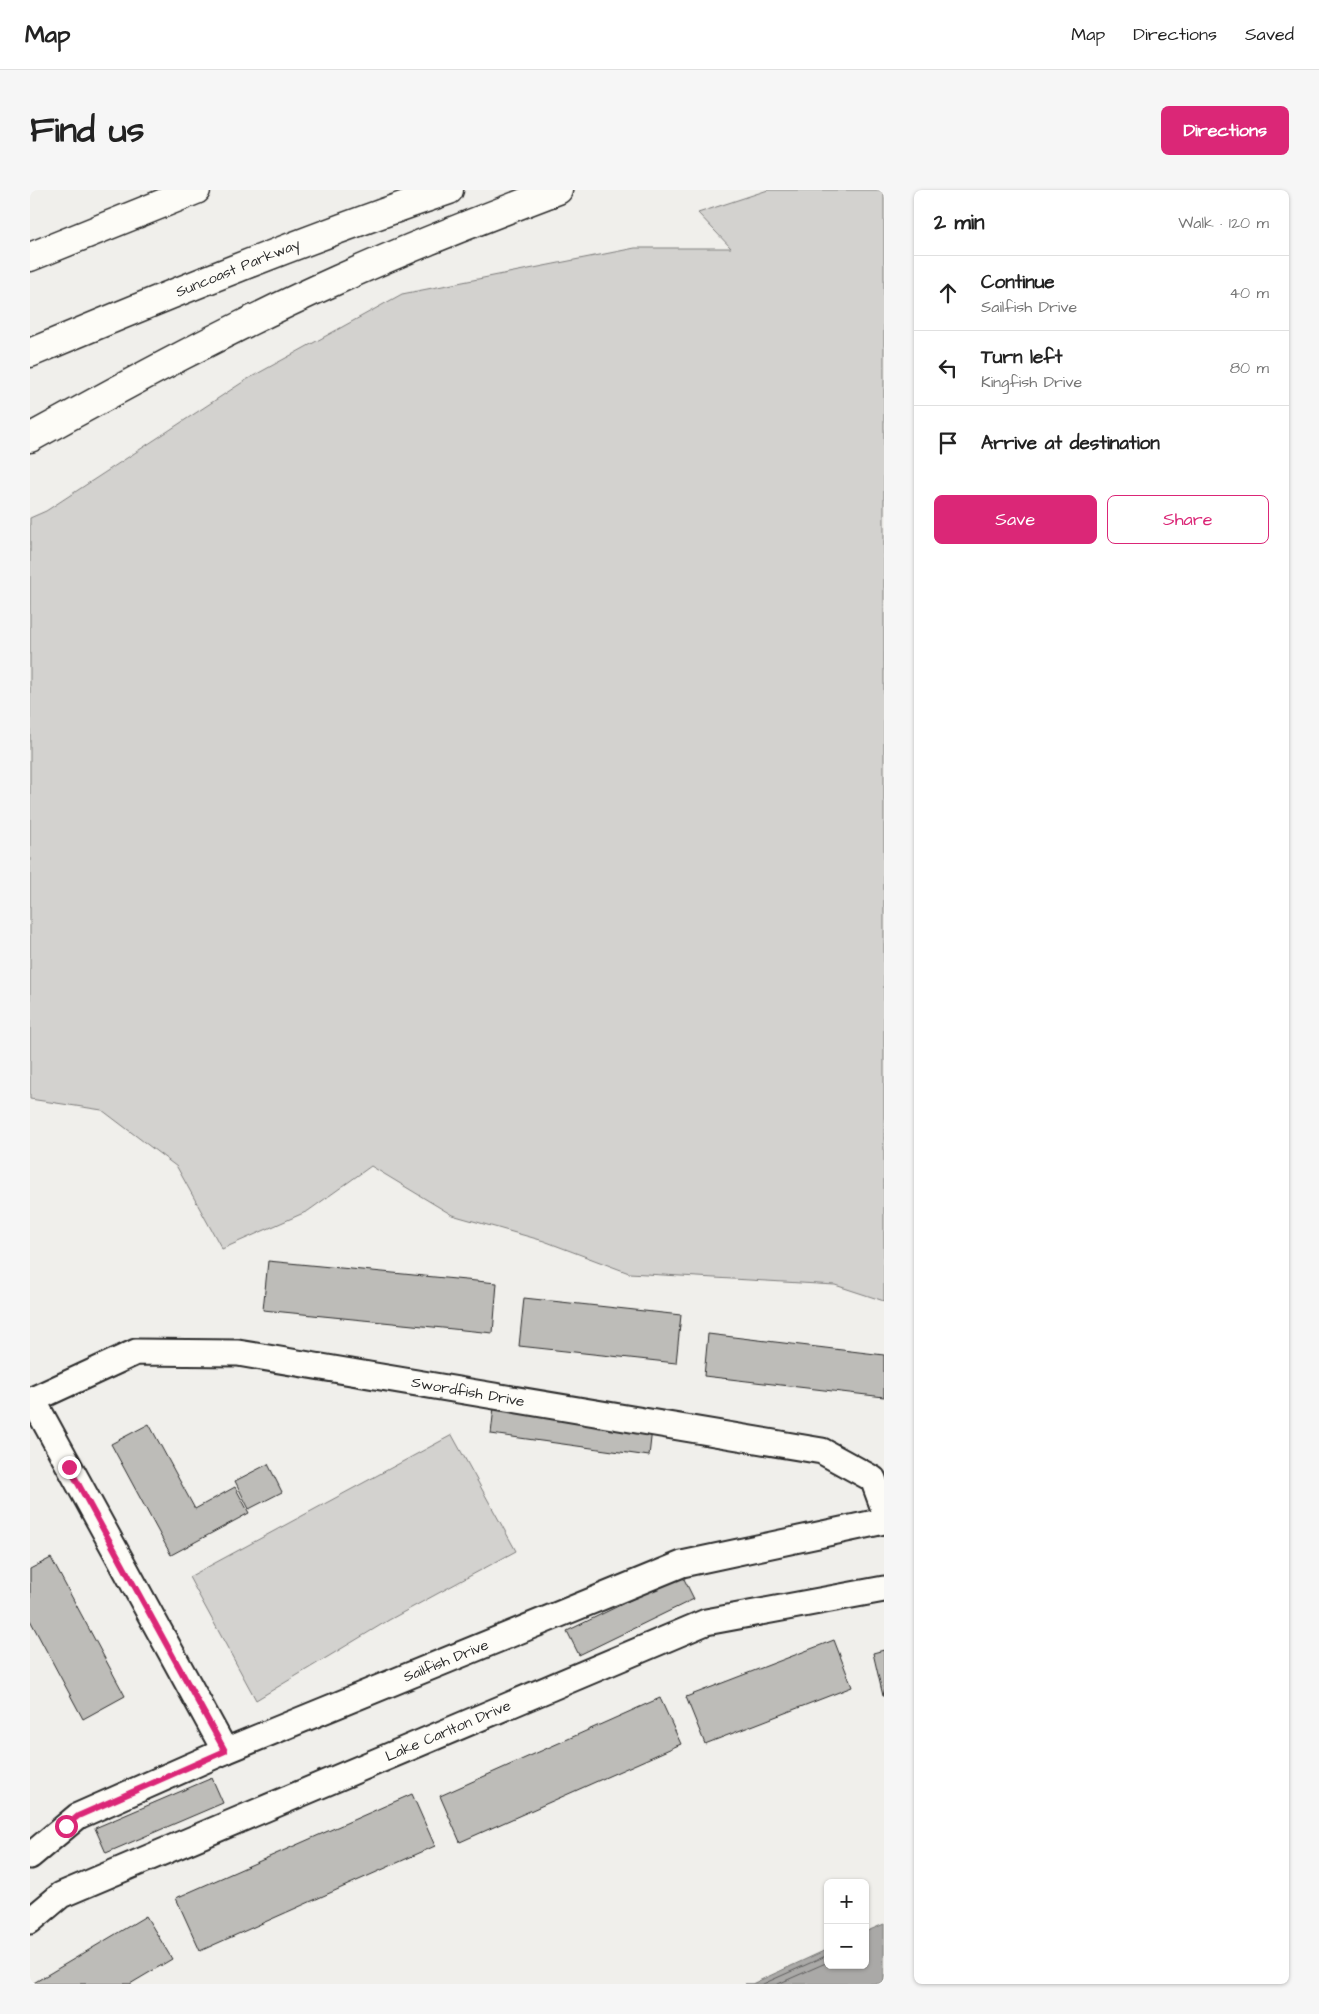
<!DOCTYPE html>
<meta charset="utf-8">
<style>
:root{--surface:#fff;--page:#f6f6f6;--text:#222;--muted:#767676;--line:#e0e0e0;--accent:#db2777}
body{margin:0;font-family:"Architects Daughter",sans-serif;background:var(--page);color:var(--text)}
.controls{position:absolute;right:15px;bottom:15px;display:grid;overflow:hidden;border-radius:8px;box-shadow:0 1px 4px #0004}
.controls button{width:45px;height:45px;display:grid;place-items:center;padding:0;border:0;border-bottom:1px solid var(--line);background:var(--surface);color:var(--text);font:25px sans-serif}
.stop{position:absolute;width:15px;height:15px;margin:-11px;border:4px solid #db2777;border-radius:50%;background:#fff}
.stop.end{background:#db2777;border-color:#fff;box-shadow:0 1px 5px #0008}
.list{margin:0;padding:0;list-style:none}
h2{display:flex;justify-content:space-between;align-items:center;height:65px;margin:0;padding:0 20px;font-size:21px}
h2 small{font-size:16px;font-weight:400;color:var(--muted)}
.list li{display:grid;grid-template-columns:32px 1fr auto;gap:15px;align-items:center;box-sizing:border-box;height:75px;padding:0 20px;border-top:1px solid var(--line)}
.list b{display:block;font-size:19px;white-space:nowrap}
.list p{margin:0;font-size:16px;white-space:nowrap;color:var(--muted)}
.list em{font-size:16px;font-style:normal;color:var(--muted)}
.actions{display:flex;gap:10px;padding:15px 20px}
.actions a{flex:1;padding:11px 0;border:1px solid var(--accent);border-radius:8px;text-align:center;font-size:18px;color:var(--accent)}
.actions .main{background:var(--accent);color:#fff}
.icon{flex:none;width:28px;height:28px;fill:none;stroke:currentColor;stroke-width:2;stroke-linecap:round;stroke-linejoin:round}
.map{position:relative;flex:none;width:854px;height:1794px;overflow:hidden;border-radius:8px}
header{display:flex;align-items:center;gap:30px;box-sizing:border-box;height:70px;padding:0 25px;background:var(--surface);border-bottom:1px solid var(--line)}
header strong{font-size:24px}
nav{display:flex;gap:28px;margin-inline-start:auto;font-size:18px}
.intro{display:flex;align-items:center;justify-content:space-between;box-sizing:border-box;height:120px;padding:0 30px}
h1{margin:0;font-size:35px}
.button{padding:12px 22px;border-radius:8px;background:var(--accent);color:#fff;font-size:18px;font-weight:700}
main{display:flex;gap:30px;padding:0 30px}
aside{flex:1;background:var(--surface);border-radius:8px;box-shadow:0 1px 4px #0004}
.map>svg:first-child{display:block}
.green{fill:#d3d2cf;stroke:#7f7e7d}
.water{fill:#aaa9a7;stroke:#777775}
.lines{fill:none;stroke-linecap:round;stroke-linejoin:round}
.shore{stroke:#5e5d5d;stroke-width:1}
.building{fill:#bdbcb8;stroke:#2b2b2b}
.minor-casing{stroke:#2b2b2b;stroke-width:29}
.motorway-casing{stroke:#2b2b2b;stroke-width:31}
.minor{stroke:#fdfcf7;stroke-width:25}
.motorway{stroke:#fdfcf7;stroke-width:28}
.route{stroke:#db2777;stroke-width:6}
.labels{text-anchor:middle;dominant-baseline:central;stroke-width:4;stroke-linejoin:round;paint-order:stroke}
.street-label{font-size:15px;fill:#2b2b2b;stroke:#fdfcf7}
</style>
<header>
<strong>Map</strong>
<nav><a>Map</a><a>Directions</a><a>Saved</a></nav>
</header>
<div class="intro"><h1>Find us</h1><a class="button">Directions</a></div>
<main>
<div class="map">
<svg width="854" height="1794" viewBox="0 0 854 1794">
<rect width="100%" height="100%" fill="#f0efeb"/>
<filter id="ink" filterUnits="userSpaceOnUse"><feTurbulence type="fractalNoise" baseFrequency=".02" numOctaves="2"/><feDisplacementMap in="SourceGraphic" scale="10" xChannelSelector="R" yChannelSelector="G"/><feConvolveMatrix kernelMatrix="1 2 1 2 8 2 1 2 1" color-interpolation-filters="sRGB"/></filter>
<g filter="url(#ink)">
<g class="green">
<polygon points="738,0 854,0 854,1111 805,1095 599,1083 514,1051 422,1025 341,976 278,1021 192,1059 147,977 72,920 0,909 0,328 16,321 216,190 372,104 605,58 701,58 668,23"/>
<polygon points="422,1245 486,1361 359,1430 226,1510 159,1387"/>
</g>
<polygon class="water" points="854,1734 854,1794 715,1794 722,1794 798,1759 798,1775 835,1775 835,1742"/>
<g class="lines">
<g class="shore">
<polyline points="733,1794 798,1765"/>
<polyline points="748,1794 798,1772"/>
</g>
</g>
<g class="building">
<polygon points="238,1071 467,1093 463,1143 233,1120"/>
<polygon points="494,1108 651,1125 646,1173 489,1156"/>
<polygon points="678,1144 854,1165 854,1207 674,1186"/>
<polygon points="464,1217 622,1239 619,1266 461,1244"/>
<polygon points="119,1234 165,1319 205,1297 219,1323 141,1365 81,1254"/>
<polygon points="238,1274 252,1302 219,1319 205,1291"/>
<polygon points="21,1368 95,1506 53,1529 0,1430 0,1379"/>
<polygon points="652,1385 664,1409 549,1465 537,1441"/>
<polygon points="804,1450 822,1497 675,1554 656,1507"/>
<polygon points="854,1460 854,1506 853,1506 843,1463"/>
<polygon points="630,1508 651,1554 430,1652 410,1606"/>
<polygon points="182,1588 193,1613 76,1663 65,1638"/>
<polygon points="382,1604 405,1656 170,1761 146,1708"/>
<polygon points="116,1726 142,1769 100,1794 2,1794"/>
</g>
<g class="lines">
<g class="minor-casing">
<g id="minor">
<polyline points="3,1210 195,1561"/>
<polyline points="0,1211 106,1162 208,1163 792,1261 843,1289 854,1319"/>
<polyline points="0,1666 48,1626 195,1561 652,1374 854,1331"/>
<polyline points="0,1731 31,1705 676,1432 854,1399"/>
</g>
</g>
<g class="motorway-casing">
<g id="motorway">
<polyline points="0,67 166,0"/>
<path d="M 0,163 C 138,105 277,48 419,0"/>
<path d="M 0,248 C 101,192 202,137 307,90 C 380,57 454,28 528,0"/>
</g>
</g>
<use href="#minor" class="minor"/>
<use href="#motorway" class="motorway"/>
</g>
</g>
<g class="lines" filter="url(#ink)">
<polyline class="route" points="36,1636 48,1626 195,1561 39,1277"/>
</g>
<g class="labels">
<g class="street-label">
<text transform="translate(208 78) rotate(-22)">Suncoast Parkway</text>
<text transform="translate(438 1202) rotate(10)">Swordfish Drive</text>
<text transform="translate(416 1471) rotate(-22)">Sailfish Drive</text>
<text transform="translate(418 1541) rotate(-23)">Lake Carlton Drive</text>
</g>
</g>
</svg>
<div class="controls">
<button>+</button>
<button>−</button>
</div>
<div class="stop" style="left:36px;top:1636px"></div>
<div class="stop end" style="left:39px;top:1277px"></div>
</div>
<aside>
<h2>2 min<small>Walk · 120 m</small></h2>
<ul class="list">
<li><svg class="icon" aria-label="ahead" viewBox="0 0 24 24"><path d="M12 20V5M6 11l6-6 6 6"/></svg><div><b>Continue</b><p>Sailfish Drive</p></div><em>40 m</em></li>
<li><svg class="icon" aria-label="left" viewBox="0 0 24 24"><path d="M17 20v-9H6M10 6l-5 5 5 5"/></svg><div><b>Turn left</b><p>Kingfish Drive</p></div><em>80 m</em></li>
<li><svg class="icon" aria-label="arrive" viewBox="0 0 24 24"><path d="M6 21V4h12l-3 4 3 4H6"/></svg><div><b>Arrive at destination</b></div></li>
</ul>
<div class="actions"><a class="main">Save</a><a>Share</a></div>
</aside>
</main>
